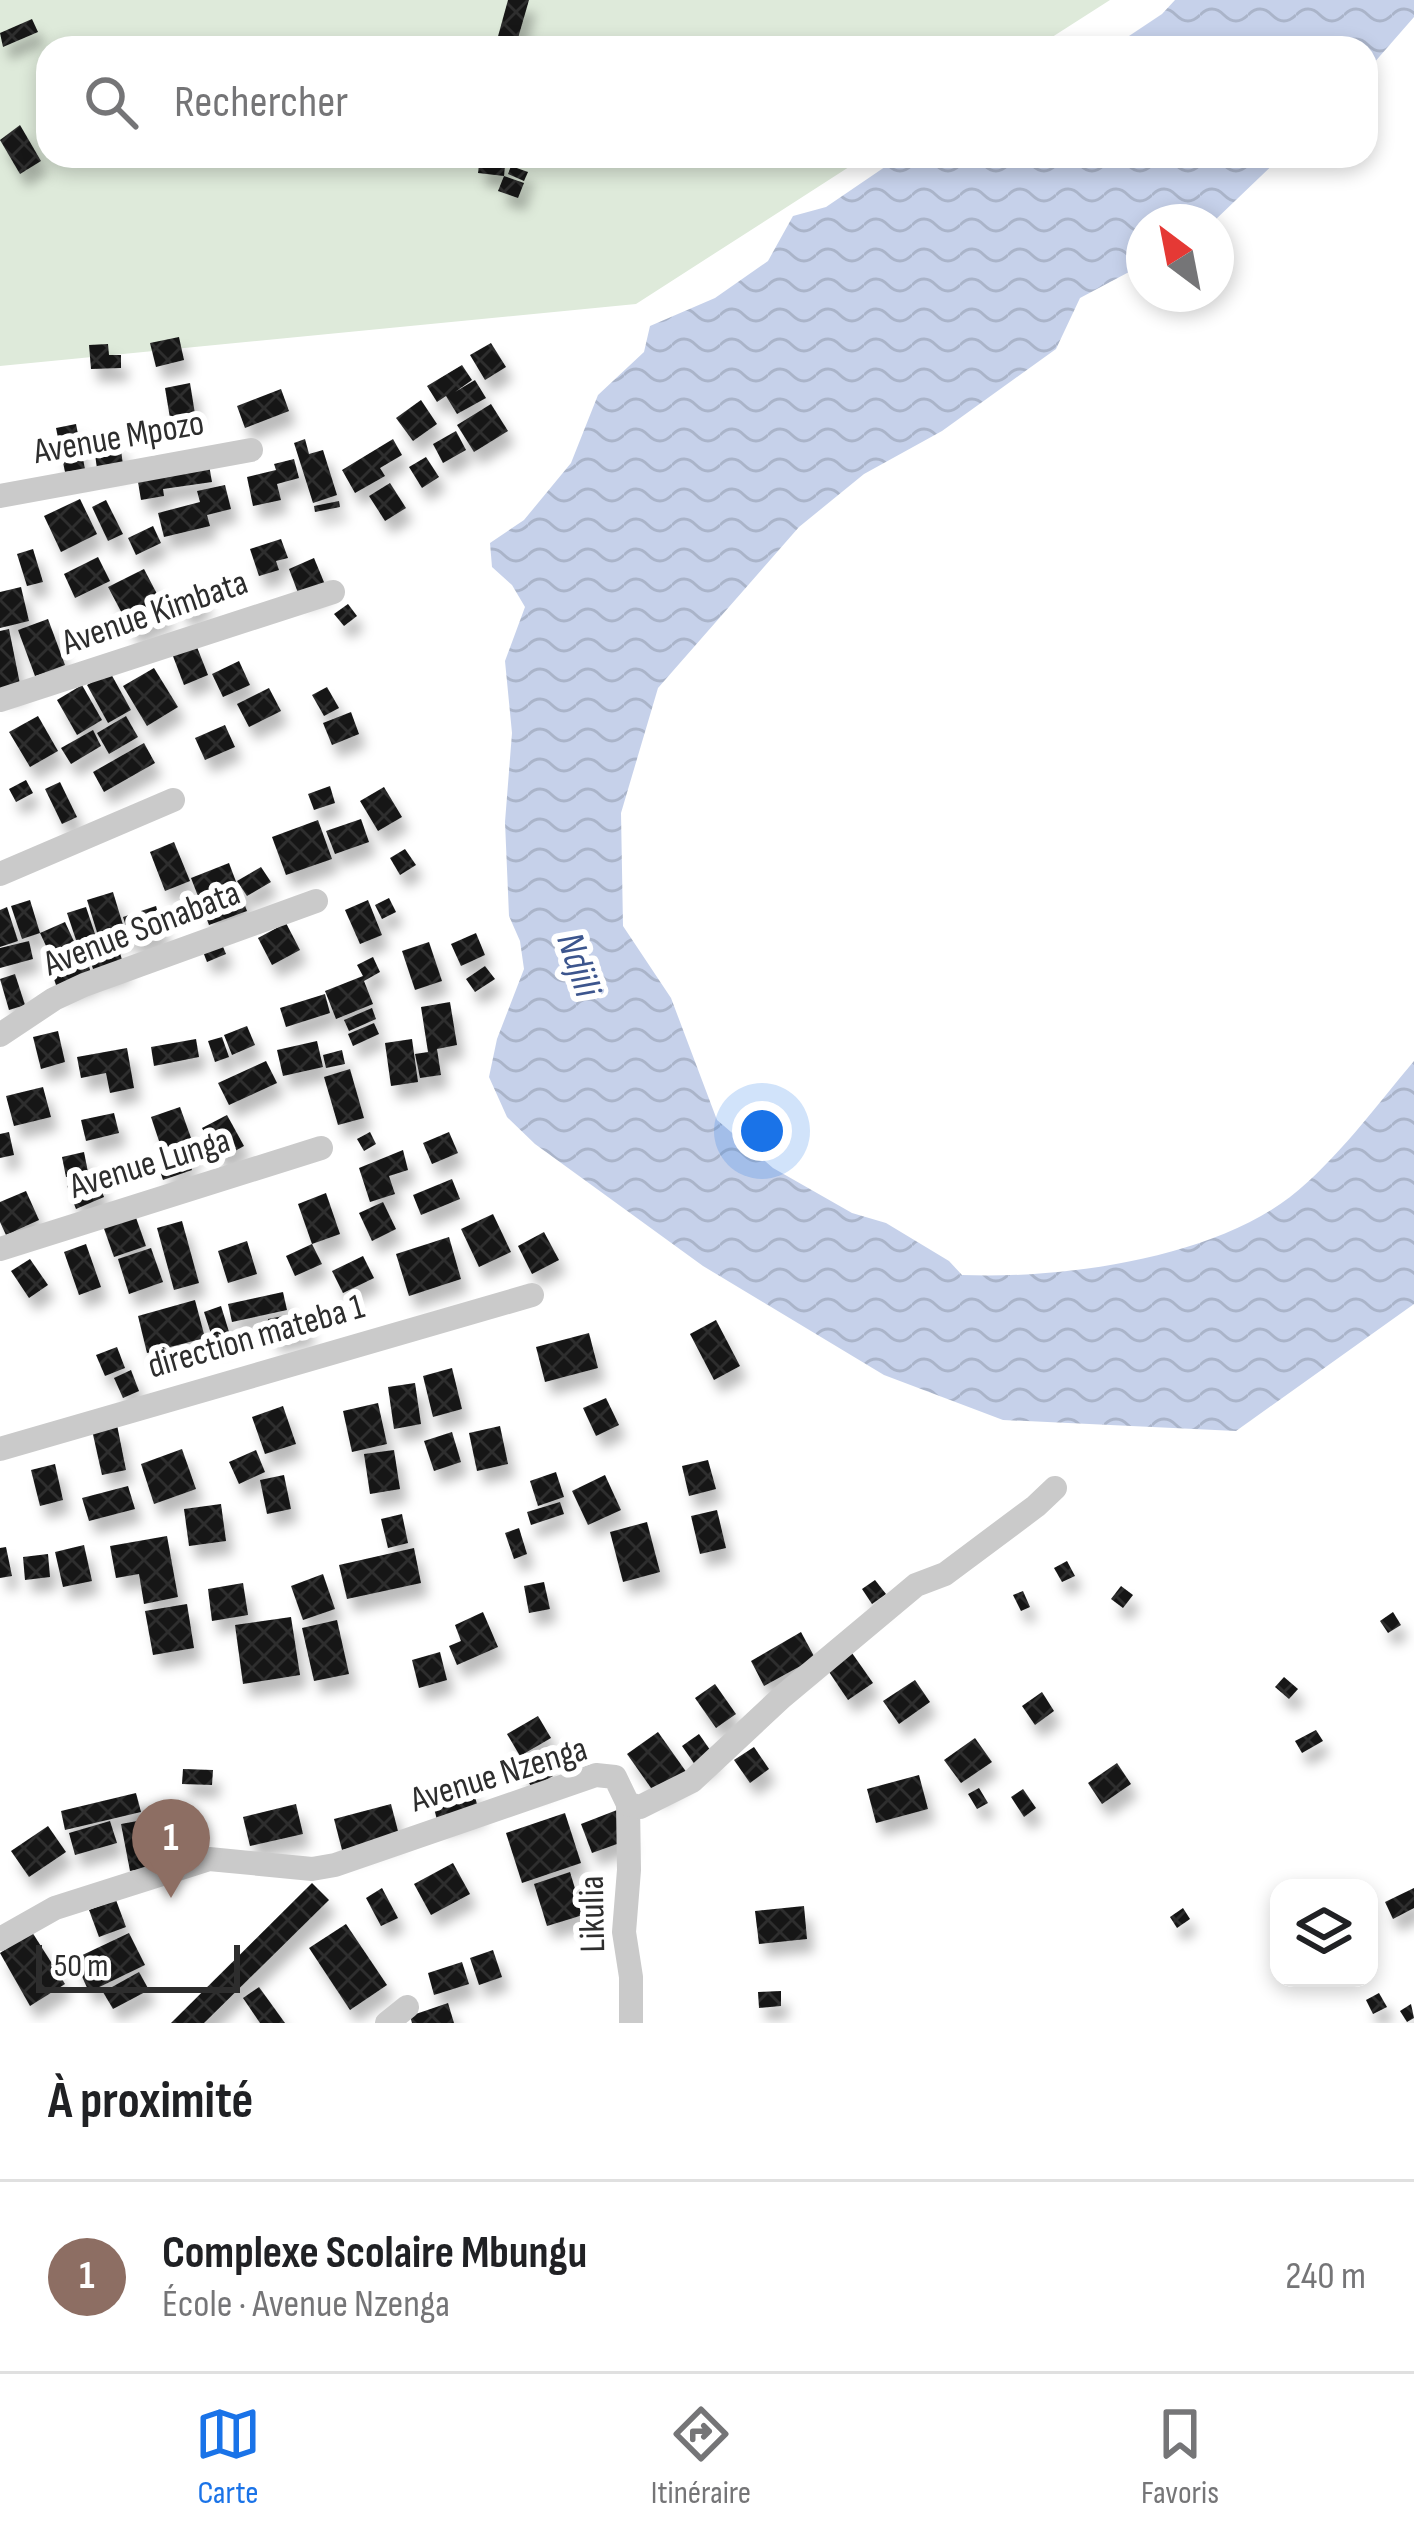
<!DOCTYPE html>
<html lang="fr">
<meta charset="utf-8">
<style>
:root{--surface:#fff;--page:#f2f2f2;--text:#202124;--muted:#757577;--line:#e0e0e0;--accent:#1a73e8}
body{margin:0;font-family:"Sofia Sans Condensed",sans-serif;background:var(--page);color:var(--text)}
.controls{position:absolute;right:36px;bottom:36px;display:grid;overflow:hidden;border-radius:24px;box-shadow:0 6px 18px #0003}
.controls button{width:108px;height:108px;display:grid;place-items:center;padding:0;border:0;border-bottom:3px solid var(--line);background:var(--surface);color:var(--text);font:60px sans-serif}
.compass{position:absolute;left:1126px;top:204px;width:108px;height:108px;border-radius:50%;background:var(--surface);box-shadow:0 6px 18px #0003;rotate:328deg}
.scale{position:absolute;left:36px;bottom:30px;width:204px;box-sizing:border-box;padding-left:12px;border:6px solid #2d2d2d;border-top:0;font-size:33px;line-height:42px;white-space:nowrap;color:#2d2d2d;-webkit-text-stroke:9px #fff;paint-order:stroke}
.you{position:absolute;left:762px;top:1131px;width:42px;height:42px;margin:-30px;border:9px solid #fff;border-radius:50%;background:#1a73e8;box-shadow:0 0 0 18px #1a73e833}
.badge{display:grid;place-items:center;width:78px;height:78px;border-radius:50%;background:var(--accent);color:#fff;font-size:39px;font-weight:700}
.pin{position:absolute;translate:-50% -99px;filter:drop-shadow(0 3px 6px #0008)}
.pin::after{content:'';position:absolute;top:63px;width:42px;height:36px;background:inherit;clip-path:polygon(0 0,100% 0,50% 100%)}
.list{margin:0;padding:0;list-style:none}
h2{display:flex;justify-content:space-between;align-items:center;height:156px;margin:0;padding:0 48px;font-size:51px}
h2 small{font-size:39px;font-weight:400;color:var(--muted)}
.list li{display:grid;grid-template-columns:78px 1fr auto;gap:36px;align-items:center;box-sizing:border-box;height:192px;padding:0 48px;border-top:3px solid var(--line)}
.list b{display:block;font-size:45px;white-space:nowrap}
.list p{margin:0;font-size:39px;white-space:nowrap;color:var(--muted)}
.list em{font-size:39px;font-style:normal;color:var(--muted)}
.icon{flex:none;width:66px;height:66px;fill:none;stroke:currentColor;stroke-width:2;stroke-linecap:round;stroke-linejoin:round}
.map{position:relative;flex:none;width:1414px;height:2023px;overflow:hidden}
.search{position:absolute;background:var(--surface);box-shadow:0 6px 18px #0003;left:36px;right:36px;top:36px;height:132px;display:flex;align-items:center;gap:30px;box-sizing:border-box;padding:0 42px;border-radius:36px;color:var(--muted);font-size:45px}
.sheet{height:348px;background:var(--surface)}
nav{display:flex;justify-content:space-around;align-items:center;box-sizing:border-box;height:168px;border-top:3px solid var(--line);background:var(--surface);font-size:33px;color:var(--muted)}
nav a{display:grid;justify-items:center;gap:6px}
nav .on{color:var(--accent)}
.map>svg:first-child{display:block}
.garden{fill:#deeada}
.water{fill:url(#water-waves)}
.building{fill:url(#building-cross-hatch);filter:url(#shadow)}
.lines{fill:none;stroke-linecap:round;stroke-linejoin:round}
.street{stroke:#cacaca;stroke-width:24}
.labels{text-anchor:middle;dominant-baseline:central;stroke-width:12;stroke-linejoin:round;paint-order:stroke}
.street-label{font-size:36px;fill:#2d2d2d;stroke:#fff}
.water-label{font-size:39px;font-style:italic;fill:#3c558d;stroke:#fff}
</style>
<div class="map">
<svg width="1414" height="2023" viewBox="0 0 1414 2023">
<defs>
<pattern id="water-waves" width="16" height="10" patternUnits="userSpaceOnUse" patternTransform="scale(3)"><rect width="16" height="10" fill="#c6d1ea"/><path d="M0 5q4-4 8 0t8 0" fill="none" stroke="#aab4c9"/></pattern>
<pattern id="building-cross-hatch" width="8" height="8" patternUnits="userSpaceOnUse" patternTransform="scale(3)"><rect width="8" height="8" fill="#141414"/><path d="M0 0l8 8M0 8l8-8" fill="none" stroke="#2e2e2e"/></pattern>
<filter id="shadow"><feDropShadow dx="7" dy="13" stdDeviation="6" flood-color="#0004"/></filter>
</defs>
<rect width="100%" height="100%" fill="#fff"/>
<polygon class="garden" points="0,0 1110,0 1035,48 48,48 48,156 866,156 636,304 0,366"/>
<g class="water">
<polygon points="1175,0 1414,0 1414,17 1366,72 1366,48 1111,48 1162,14"/>
<path d="M 901,156 L 1282,156 L 1213,222 L 1144,222 L 1144,264 L 1080,298 L 1056,349 L 942,431 L 864,474 L 799,527 L 658,688 L 621,813 L 623,926 L 671,998 L 717,1120 L 773,1168 L 852,1213 L 886,1223 L 949,1261 L 962,1275 C 1061,1279 1209,1259 1290,1197 C 1337,1160 1375,1107 1414,1061 L 1414,1304 L 1236,1431 L 1003,1420 L 884,1375 L 703,1266 L 535,1144 L 507,1117 L 489,1077 L 497,1039 L 524,969 L 520,941 L 509,916 L 505,822 L 512,733 L 505,661 L 525,607 L 512,585 L 492,567 L 490,543 L 524,520 L 571,463 L 598,395 L 644,352 L 650,326 L 715,298 L 768,261 L 793,216 L 826,207 Z"/>
</g>
<g class="building">
<polygon points="508,0 529,0 516,45 497,40"/>
<polygon points="32,19 38,32 3,47 0,33"/>
<polygon points="20,125 41,161 20,174 0,140"/>
<polygon points="480,156 506,156 504,176 478,173"/>
<polygon points="511,166 528,172 524,181 508,174"/>
<polygon points="504,176 524,183 518,198 498,191"/>
<polygon points="179,337 184,360 156,367 150,343"/>
<polygon points="491,343 506,367 485,380 470,355"/>
<polygon points="108,344 109,355 121,355 121,368 91,369 89,345"/>
<polygon points="462,365 472,380 455,392 475,380 486,398 457,414 446,396 437,402 427,386"/>
<polygon points="190,383 195,414 170,418 165,388"/>
<polygon points="281,389 289,411 245,428 237,406"/>
<polygon points="421,400 437,424 413,441 396,418"/>
<polygon points="491,404 508,431 474,452 457,425"/>
<polygon points="76,424 85,469 65,472 56,428"/>
<polygon points="456,431 466,450 443,463 433,444"/>
<polygon points="305,439 309,454 323,450 337,495 313,503 294,443"/>
<polygon points="393,439 402,455 380,468 385,476 355,493 342,470"/>
<polygon points="120,442 123,465 97,469 94,446"/>
<polygon points="426,457 439,477 422,488 409,467"/>
<polygon points="294,459 299,478 277,484 281,500 253,506 247,477 276,470 274,464"/>
<polygon points="209,465 212,482 163,489 164,496 141,500 137,476"/>
<polygon points="390,483 406,508 385,521 369,496"/>
<polygon points="225,485 231,509 207,515 210,526 164,537 158,513 200,502 197,491"/>
<polygon points="80,499 97,534 61,552 44,516"/>
<polygon points="106,500 123,534 108,541 92,507"/>
<polygon points="339,501 340,507 315,512 314,506"/>
<polygon points="153,526 161,543 136,555 128,538"/>
<polygon points="281,539 288,558 276,561 279,570 259,576 250,549"/>
<polygon points="33,549 43,582 27,586 17,554"/>
<polygon points="98,557 110,581 75,598 64,574"/>
<polygon points="314,558 326,587 300,598 289,569"/>
<polygon points="144,569 168,615 133,634 108,587"/>
<polygon points="196,585 206,603 185,616 174,597"/>
<polygon points="21,587 29,621 0,628 0,592"/>
<polygon points="348,604 357,616 344,626 334,614"/>
<polygon points="48,619 65,665 35,676 18,630"/>
<polygon points="9,629 21,689 0,693 0,631"/>
<polygon points="195,642 208,675 184,685 171,651"/>
<polygon points="239,661 250,685 223,697 212,674"/>
<polygon points="154,668 178,707 147,726 123,686"/>
<polygon points="110,672 131,710 108,723 87,685"/>
<polygon points="82,685 102,720 77,735 57,700"/>
<polygon points="327,687 339,708 324,716 312,695"/>
<polygon points="269,688 281,711 249,727 237,704"/>
<polygon points="351,712 359,734 332,745 323,723"/>
<polygon points="38,716 58,751 30,767 9,732"/>
<polygon points="126,716 138,737 109,754 97,733"/>
<polygon points="225,725 235,747 205,760 195,738"/>
<polygon points="93,730 101,746 71,764 61,748"/>
<polygon points="144,743 155,763 104,792 93,772"/>
<polygon points="26,780 33,793 16,802 9,789"/>
<polygon points="60,782 77,817 62,824 45,789"/>
<polygon points="330,786 335,803 314,810 308,794"/>
<polygon points="384,787 402,817 378,831 360,801"/>
<polygon points="361,819 369,842 335,854 326,831"/>
<polygon points="318,820 332,859 286,875 272,837"/>
<polygon points="174,842 190,881 165,891 150,852"/>
<polygon points="405,849 416,865 400,875 390,858"/>
<polygon points="229,863 247,911 209,925 191,878"/>
<polygon points="261,867 271,882 247,896 237,881"/>
<polygon points="113,892 126,935 100,942 87,900"/>
<polygon points="389,898 396,912 382,919 375,905"/>
<polygon points="30,900 40,933 65,922 78,950 53,961 40,933 22,939 11,906"/>
<polygon points="368,900 382,935 360,944 345,910"/>
<polygon points="156,906 164,934 132,945 123,917"/>
<polygon points="7,907 18,941 0,947 0,910"/>
<polygon points="86,907 98,943 79,949 67,913"/>
<polygon points="286,923 300,950 272,965 258,938"/>
<polygon points="476,933 485,955 461,966 451,944"/>
<polygon points="219,937 226,954 207,962 200,944"/>
<polygon points="29,941 33,959 0,968 0,948"/>
<polygon points="429,942 442,981 415,990 402,951"/>
<polygon points="118,947 125,969 96,978 89,957"/>
<polygon points="86,956 93,980 58,991 50,967"/>
<polygon points="373,957 380,972 364,981 373,1004 336,1019 325,991 363,976 357,965"/>
<polygon points="485,966 495,979 475,992 466,979"/>
<polygon points="15,974 25,1005 9,1010 0,979"/>
<polygon points="325,994 330,1013 286,1027 280,1008"/>
<polygon points="450,1002 457,1045 437,1049 441,1075 420,1078 415,1054 428,1052 421,1007"/>
<polygon points="372,1008 376,1019 349,1031 344,1020"/>
<polygon points="374,1023 379,1034 353,1046 348,1034"/>
<polygon points="247,1026 255,1045 232,1055 224,1035"/>
<polygon points="58,1031 65,1062 41,1069 33,1037"/>
<polygon points="222,1037 229,1057 215,1062 208,1041"/>
<polygon points="196,1039 199,1057 154,1066 151,1047"/>
<polygon points="412,1039 418,1082 391,1086 385,1043"/>
<polygon points="317,1041 323,1067 283,1076 277,1050"/>
<polygon points="127,1048 134,1088 110,1093 106,1073 81,1078 77,1057"/>
<polygon points="342,1050 345,1064 326,1068 323,1055"/>
<polygon points="266,1061 277,1083 229,1105 218,1083"/>
<polygon points="350,1069 364,1118 338,1125 324,1077"/>
<polygon points="43,1087 51,1117 14,1126 6,1096"/>
<polygon points="180,1107 196,1152 166,1162 151,1117"/>
<polygon points="114,1113 119,1133 86,1141 81,1120"/>
<polygon points="227,1115 244,1146 219,1160 202,1128"/>
<polygon points="9,1132 14,1155 0,1158 0,1134"/>
<polygon points="370,1132 376,1144 364,1151 357,1139"/>
<polygon points="449,1132 458,1153 432,1164 423,1143"/>
<polygon points="403,1150 408,1170 389,1176 395,1194 370,1202 359,1168"/>
<polygon points="84,1152 88,1172 66,1177 62,1157"/>
<polygon points="188,1157 192,1170 163,1180 159,1168"/>
<polygon points="95,1174 104,1197 76,1209 67,1186"/>
<polygon points="452,1179 460,1199 421,1215 413,1195"/>
<polygon points="26,1191 39,1220 6,1235 0,1222 0,1202"/>
<polygon points="326,1193 340,1234 312,1244 298,1204"/>
<polygon points="383,1202 396,1229 372,1241 359,1213"/>
<polygon points="134,1212 146,1246 114,1257 102,1223"/>
<polygon points="493,1214 511,1252 479,1267 461,1229"/>
<polygon points="182,1221 199,1283 174,1290 157,1228"/>
<polygon points="544,1232 559,1260 532,1274 518,1246"/>
<polygon points="449,1237 461,1279 409,1296 396,1254"/>
<polygon points="247,1241 257,1274 228,1283 218,1251"/>
<polygon points="86,1244 101,1287 79,1295 64,1252"/>
<polygon points="312,1244 322,1264 295,1276 286,1256"/>
<polygon points="151,1248 163,1282 129,1294 118,1259"/>
<polygon points="363,1256 374,1278 343,1293 332,1271"/>
<polygon points="30,1259 48,1285 29,1298 11,1271"/>
<polygon points="283,1292 287,1310 232,1322 228,1304"/>
<polygon points="195,1300 205,1338 147,1353 138,1316"/>
<polygon points="221,1306 230,1335 213,1340 204,1312"/>
<polygon points="304,1312 308,1333 272,1340 268,1319"/>
<polygon points="716,1320 740,1366 714,1380 690,1334"/>
<polygon points="589,1333 598,1368 545,1382 536,1347"/>
<polygon points="117,1347 125,1368 105,1376 96,1355"/>
<polygon points="452,1368 462,1409 433,1417 423,1376"/>
<polygon points="131,1370 139,1391 123,1398 114,1378"/>
<polygon points="415,1383 421,1424 394,1429 388,1387"/>
<polygon points="606,1398 619,1425 596,1436 583,1408"/>
<polygon points="378,1403 387,1444 352,1452 343,1411"/>
<polygon points="283,1406 296,1444 265,1454 252,1417"/>
<polygon points="117,1425 126,1470 102,1475 92,1430"/>
<polygon points="500,1426 508,1464 477,1471 469,1433"/>
<polygon points="452,1432 461,1462 434,1471 424,1441"/>
<polygon points="182,1449 196,1489 154,1504 141,1464"/>
<polygon points="256,1450 265,1472 239,1484 229,1462"/>
<polygon points="394,1450 400,1489 370,1494 364,1454"/>
<polygon points="708,1460 716,1489 689,1496 682,1466"/>
<polygon points="55,1464 63,1500 40,1506 31,1470"/>
<polygon points="556,1472 564,1497 538,1506 530,1481"/>
<polygon points="284,1475 291,1509 267,1514 260,1480"/>
<polygon points="605,1475 621,1510 588,1525 572,1491"/>
<polygon points="128,1486 135,1509 89,1521 82,1498"/>
<polygon points="560,1502 564,1514 531,1525 527,1512"/>
<polygon points="221,1504 226,1541 189,1546 184,1509"/>
<polygon points="717,1510 726,1548 700,1554 691,1516"/>
<polygon points="402,1514 408,1543 388,1548 381,1519"/>
<polygon points="647,1522 660,1572 623,1582 610,1532"/>
<polygon points="519,1528 527,1554 514,1559 505,1533"/>
<polygon points="167,1536 178,1597 144,1604 139,1574 116,1578 110,1546"/>
<polygon points="84,1545 92,1581 63,1587 55,1552"/>
<polygon points="6,1547 12,1576 0,1578 0,1548"/>
<polygon points="414,1548 421,1583 347,1599 339,1565"/>
<polygon points="48,1554 50,1577 25,1580 23,1557"/>
<polygon points="1067,1561 1075,1576 1062,1582 1054,1568"/>
<polygon points="323,1574 335,1609 303,1620 291,1586"/>
<polygon points="875,1580 886,1594 872,1604 862,1589"/>
<polygon points="544,1582 550,1609 529,1613 524,1586"/>
<polygon points="243,1583 248,1615 212,1621 208,1589"/>
<polygon points="1121,1586 1133,1595 1123,1608 1111,1599"/>
<polygon points="1023,1591 1030,1607 1021,1611 1013,1595"/>
<polygon points="187,1604 194,1648 153,1655 145,1611"/>
<polygon points="483,1612 498,1647 457,1665 449,1646 461,1641 455,1625"/>
<polygon points="1393,1612 1401,1625 1388,1633 1380,1621"/>
<polygon points="291,1617 300,1675 243,1684 235,1625"/>
<polygon points="337,1620 349,1674 314,1681 302,1628"/>
<polygon points="801,1632 815,1658 764,1686 751,1661"/>
<polygon points="440,1652 447,1680 419,1688 412,1660"/>
<polygon points="852,1653 873,1683 848,1700 827,1669"/>
<polygon points="1284,1677 1298,1689 1289,1699 1275,1687"/>
<polygon points="915,1680 930,1702 899,1724 883,1701"/>
<polygon points="715,1684 736,1714 716,1728 695,1698"/>
<polygon points="1042,1692 1054,1711 1035,1725 1022,1706"/>
<polygon points="538,1716 551,1738 520,1756 507,1734"/>
<polygon points="1316,1730 1323,1741 1302,1753 1295,1741"/>
<polygon points="658,1732 687,1773 656,1795 627,1754"/>
<polygon points="699,1734 715,1757 698,1769 682,1746"/>
<polygon points="975,1738 992,1762 961,1783 944,1760"/>
<polygon points="754,1747 769,1769 750,1783 734,1760"/>
<polygon points="539,1752 553,1776 532,1788 518,1764"/>
<polygon points="1117,1763 1131,1784 1102,1804 1088,1783"/>
<polygon points="183,1769 213,1770 212,1785 182,1784"/>
<polygon points="919,1775 928,1809 876,1823 867,1789"/>
<polygon points="472,1785 479,1812 438,1824 431,1796"/>
<polygon points="979,1788 988,1803 977,1809 968,1794"/>
<polygon points="1023,1789 1036,1808 1024,1817 1011,1797"/>
<polygon points="136,1793 141,1812 65,1830 61,1811"/>
<polygon points="296,1804 303,1834 250,1846 243,1817"/>
<polygon points="391,1804 399,1835 342,1850 334,1819"/>
<polygon points="149,1809 183,1809 182,1843 148,1843"/>
<polygon points="617,1810 628,1840 592,1853 581,1824"/>
<polygon points="565,1813 581,1863 522,1883 506,1833"/>
<polygon points="143,1820 152,1867 130,1871 121,1824"/>
<polygon points="110,1821 117,1843 75,1855 69,1833"/>
<polygon points="48,1826 66,1852 29,1877 11,1851"/>
<polygon points="453,1863 470,1894 431,1915 414,1884"/>
<polygon points="570,1872 583,1915 547,1926 534,1884"/>
<polygon points="312,1883 329,1900 204,2023 171,2023"/>
<polygon points="382,1888 398,1918 381,1926 366,1898"/>
<polygon points="1414,1888 1414,1908 1393,1919 1385,1902"/>
<polygon points="116,1900 126,1927 99,1937 89,1910"/>
<polygon points="804,1906 807,1939 759,1944 755,1911"/>
<polygon points="1183,1908 1190,1919 1177,1928 1170,1917"/>
<polygon points="346,1924 387,1985 350,2010 309,1948"/>
<polygon points="32,1932 65,1984 30,2006 0,1953"/>
<polygon points="129,1933 145,1965 89,1992 74,1959"/>
<polygon points="493,1950 502,1977 479,1985 470,1958"/>
<polygon points="462,1962 469,1984 434,1995 428,1973"/>
<polygon points="139,1972 149,1990 113,2009 103,1992"/>
<polygon points="259,1987 285,2023 260,2023 243,1998"/>
<polygon points="781,1991 781,2006 759,2008 758,1992"/>
<polygon points="1379,1993 1387,2007 1373,2014 1366,2000"/>
<polygon points="448,2003 454,2023 412,2023 410,2016"/>
<polygon points="1411,2004 1414,2018 1407,2022 1400,2011"/>
</g>
<g class="lines">
<g class="street">
<polyline points="0,496 251,450"/>
<polyline points="0,700 333,592"/>
<polyline points="0,874 173,800"/>
<polyline points="0,1035 54,999 84,985 316,901"/>
<polyline points="0,1249 321,1148"/>
<polyline points="0,1449 532,1295"/>
<polyline points="628,1804 629,1870 624,1932 631,1977 631,2023"/>
<polyline points="0,1939 55,1908 209,1859 312,1869 335,1865 596,1775 615,1777 628,1804 640,1807 692,1781 782,1697 916,1585 945,1574 1036,1506 1055,1488"/>
<polyline points="387,2023 407,2007"/>
</g>
</g>
<g class="labels">
<g class="street-label">
<text transform="translate(119 438) rotate(-10)">Avenue Mpozo</text>
<text transform="translate(155 613) rotate(-19)">Avenue Kimbata</text>
<text transform="translate(142 929) rotate(-21)">Avenue Sonabata</text>
<text transform="translate(150 1164) rotate(-17)">Avenue Lunga</text>
<text transform="translate(256 1337) rotate(-16)">direction mateba 1</text>
<text transform="translate(499 1775) rotate(-17)">Avenue Nzenga</text>
<text transform="translate(593 1914) rotate(-91)">Likulia</text>
</g>
<g class="water-label">
<text transform="translate(578 965) rotate(71)">Ndjili</text>
</g>
</g>
</svg>
<div class="controls">
<button><svg class="icon" aria-label="layers" viewBox="0 0 24 24"><path d="M12 4l9 5-9 5-9-5zM3 14l9 5 9-5"/></svg></button>
</div>
<svg class="compass" viewBox="-18 -18 36 36"><path d="M0-13l5 13h-10z" fill="#e53935"/><path d="M0 13l5-13h-10z" fill="#757577"/></svg>
<div class="scale">50 m</div>
<div class="you"></div>
<div class="pin badge" style="left:171px;top:1898px;background:#8d6e63">1</div>
<div class="search"><svg class="icon" aria-label="search" viewBox="0 0 24 24"><circle cx="10" cy="10" r="6"/><path d="M15 15l6 6"/></svg>Rechercher</div>
</div>
<section class="sheet">
<h2>À proximité<small></small></h2>
<ul class="list">
<li><span class="badge" style="background:#8d6e63">1</span><div><b>Complexe Scolaire Mbungu</b><p>École · Avenue Nzenga</p></div><em>240 m</em></li>
</ul>
</section>
<nav>
<a class="on"><svg class="icon" aria-label="map" viewBox="0 0 24 24"><path d="M3 6l6-2 6 2 6-2v14l-6 2-6-2-6 2zM9 4v14M15 6v14"/></svg>Carte</a>
<a><svg class="icon" aria-label="directions" viewBox="0 0 24 24"><path d="M12 3l9 9-9 9-9-9zM9 14v-3h6M13 9l2 2-2 2"/></svg>Itinéraire</a>
<a><svg class="icon" aria-label="saved" viewBox="0 0 24 24"><path d="M7 4h10v16l-5-4-5 4z"/></svg>Favoris</a>
</nav>
